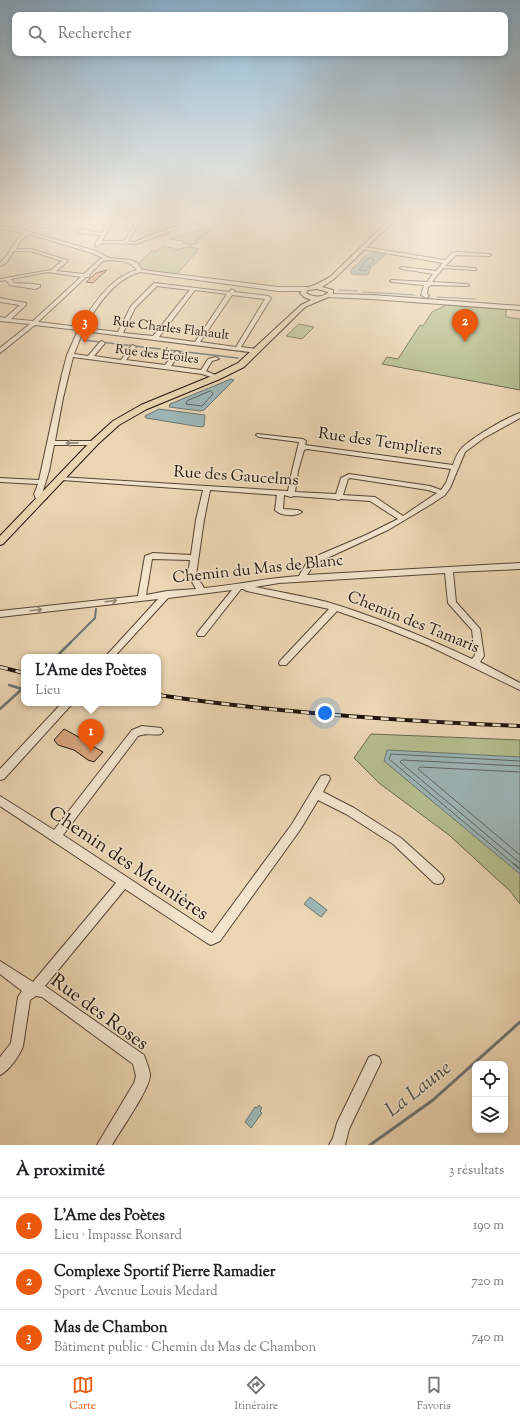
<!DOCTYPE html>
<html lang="fr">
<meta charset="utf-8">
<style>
:root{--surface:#fff;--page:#f2f2f2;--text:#202124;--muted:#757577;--line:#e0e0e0;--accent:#ea580c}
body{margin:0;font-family:"Sorts Mill Goudy",serif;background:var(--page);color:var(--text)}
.controls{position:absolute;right:12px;bottom:12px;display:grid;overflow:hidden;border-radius:8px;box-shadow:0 2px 6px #0003}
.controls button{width:36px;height:36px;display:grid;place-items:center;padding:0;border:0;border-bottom:1px solid var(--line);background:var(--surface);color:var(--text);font:20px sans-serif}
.you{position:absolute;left:325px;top:713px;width:14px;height:14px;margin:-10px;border:3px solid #fff;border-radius:50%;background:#1a73e8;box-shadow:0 0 0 6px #1a73e833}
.badge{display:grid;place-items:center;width:26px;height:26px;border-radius:50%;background:var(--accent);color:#fff;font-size:13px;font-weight:700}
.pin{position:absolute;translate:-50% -33px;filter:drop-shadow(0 1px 2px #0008)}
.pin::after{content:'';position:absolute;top:21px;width:14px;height:12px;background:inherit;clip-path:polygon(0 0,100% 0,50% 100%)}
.popup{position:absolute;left:21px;top:654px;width:140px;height:52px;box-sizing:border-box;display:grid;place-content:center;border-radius:8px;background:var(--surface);filter:drop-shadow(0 1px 3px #0005);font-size:13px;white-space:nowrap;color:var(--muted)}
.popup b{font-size:15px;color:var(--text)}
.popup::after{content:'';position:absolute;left:50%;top:100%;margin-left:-8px;border:8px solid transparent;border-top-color:var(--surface)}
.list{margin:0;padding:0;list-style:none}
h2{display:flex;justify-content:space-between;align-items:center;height:52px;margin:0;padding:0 16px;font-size:17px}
h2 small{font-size:13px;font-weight:400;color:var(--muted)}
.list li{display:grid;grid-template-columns:26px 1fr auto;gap:12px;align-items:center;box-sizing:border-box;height:56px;padding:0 16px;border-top:1px solid var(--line)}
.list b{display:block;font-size:15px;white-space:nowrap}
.list p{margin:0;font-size:13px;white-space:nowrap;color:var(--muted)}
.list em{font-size:13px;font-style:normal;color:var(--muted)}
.icon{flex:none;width:22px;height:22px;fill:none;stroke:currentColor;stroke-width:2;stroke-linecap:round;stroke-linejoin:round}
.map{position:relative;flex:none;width:520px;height:1145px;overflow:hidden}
.search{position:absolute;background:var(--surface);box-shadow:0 2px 6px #0003;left:12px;right:12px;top:12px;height:44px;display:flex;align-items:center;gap:10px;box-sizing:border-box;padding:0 14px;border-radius:8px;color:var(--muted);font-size:15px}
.sheet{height:220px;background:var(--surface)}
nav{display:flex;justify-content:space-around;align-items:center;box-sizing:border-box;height:56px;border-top:1px solid var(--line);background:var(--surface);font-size:11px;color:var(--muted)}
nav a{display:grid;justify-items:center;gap:2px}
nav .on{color:var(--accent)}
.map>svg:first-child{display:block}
.green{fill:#b5be8e;stroke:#6b694e}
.water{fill:#9cb6b7;stroke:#6b7573}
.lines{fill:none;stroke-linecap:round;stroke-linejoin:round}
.shore-far1{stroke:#5e6562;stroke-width:1}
.shore{stroke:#5e6562;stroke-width:1.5}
.stream-far4{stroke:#6b7573;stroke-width:1}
.stream-far3{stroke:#6b7573;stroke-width:1.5}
.stream-far2{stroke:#6b7573;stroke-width:2}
.stream-far1{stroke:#6b7573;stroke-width:2.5}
.stream{stroke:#6b7573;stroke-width:3}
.building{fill:#d8a47d;stroke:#21140d}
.minor-casing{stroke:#544436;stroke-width:2}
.major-casing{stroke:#21140d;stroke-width:2}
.minor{fill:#f2e4cd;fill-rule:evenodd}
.major{fill:#ebd5b2;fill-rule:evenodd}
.rail-casing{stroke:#21140d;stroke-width:4}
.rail{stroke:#f2e4cd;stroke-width:2.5;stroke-dasharray:8;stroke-linecap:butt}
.oneway{stroke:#948677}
.labels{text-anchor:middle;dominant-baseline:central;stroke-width:3;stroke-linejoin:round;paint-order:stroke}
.far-street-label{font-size:13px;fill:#21140d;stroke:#f2e4cd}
.street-label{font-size:16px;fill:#21140d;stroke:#f2e4cd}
.near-street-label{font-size:19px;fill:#21140d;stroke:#f2e4cd}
.near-water-label{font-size:20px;font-style:italic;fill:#4c4d48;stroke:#f2e4cd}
</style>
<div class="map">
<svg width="520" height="1145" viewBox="0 0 520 1145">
<rect width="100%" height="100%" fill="#ebd5b2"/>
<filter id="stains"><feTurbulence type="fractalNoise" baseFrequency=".005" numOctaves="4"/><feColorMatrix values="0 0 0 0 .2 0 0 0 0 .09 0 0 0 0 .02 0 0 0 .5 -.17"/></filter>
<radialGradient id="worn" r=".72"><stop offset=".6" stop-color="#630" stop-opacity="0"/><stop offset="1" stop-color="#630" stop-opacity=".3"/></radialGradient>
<g class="green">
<polygon points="207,228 212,229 196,242 197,243 193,245 183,243 183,241 170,239"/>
<path d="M 163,246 L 173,248 L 174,250 L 190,247 L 199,249 L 175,276 C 167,275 159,273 152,271 C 145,269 142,271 138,264 L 151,251 L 157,251 Z"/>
<polygon points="446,305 506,309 506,317 520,319 520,390 382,364 387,357 398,359 420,325 423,326 432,312"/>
<polygon points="299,324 314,327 302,339 286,336"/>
<polygon points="371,734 520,740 520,904 510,891 449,835 379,783 354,758"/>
</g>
<g class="water">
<polygon points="378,252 385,255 371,267 368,274 365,275 352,274 350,271 365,256"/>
<polygon points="231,379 234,380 204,410 200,411 169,407 170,404"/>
<polygon points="159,409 205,415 204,426 201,427 146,418 145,416"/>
<polygon points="387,750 520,757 520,874 384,761"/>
<polygon points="310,897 327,910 321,917 304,904"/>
<polygon points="259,1105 262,1108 260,1111 262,1113 251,1128 245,1122 255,1107 257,1108"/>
</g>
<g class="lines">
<g class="shore-far1">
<polygon points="372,258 374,261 365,271 359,270 367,259"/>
<polygon points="211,391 213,394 202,406 186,404 187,401"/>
<polyline points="520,766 402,760 400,762 520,863"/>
<polyline points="520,772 420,767 418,769 520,855"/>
<polyline points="515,865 389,759 391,754 520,761"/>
</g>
<polyline class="shore" points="514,864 520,869"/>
<g class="stream-far4">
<polyline points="338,290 358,291"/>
<polyline points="363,292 415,295"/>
<polyline points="437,297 476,299"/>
<polyline points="282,330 290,323"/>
</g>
<g class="stream-far3">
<polyline points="83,340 238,358"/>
<polyline points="248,363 283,329"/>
<polyline points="141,412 166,401"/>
</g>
<polyline class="stream-far2" points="70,643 95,618 96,609"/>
<g class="stream-far1">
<polyline points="56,657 71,642"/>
<polyline points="9,685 22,689"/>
<polyline points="0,709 22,689"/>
</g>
<polyline class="stream" points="370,1145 433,1100 520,1022"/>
</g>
<g class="building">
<polygon points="107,270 95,281 93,283 86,282 96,273"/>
<polygon points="64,729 90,743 89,744 103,752 94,762 88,760 74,750 58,745 54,740"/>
</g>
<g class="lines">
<g class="minor-casing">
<g id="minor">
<polygon points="109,221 113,221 102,241 124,241 137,221 141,221 128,241 135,242 153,234 193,221 199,221 136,244 101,243 97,247 95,246 96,242 101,235 79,233 77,232 79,229 86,229 89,231 102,233"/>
<path d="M 27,224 L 56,226 L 56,227 L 54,228 L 28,226 L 23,230 L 96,251 L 109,258 L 131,260 L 137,263 L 142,270 L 278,287 L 306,287 L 309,289 L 306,291 L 278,291 L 140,272 C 114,279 97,306 84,328 L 118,332 L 131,306 L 154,283 L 229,292 L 232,289 L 235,291 L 234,292 L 268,296 L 271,298 L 241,347 L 257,349 L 260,351 L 257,353 L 83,331 L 74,354 L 88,356 L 100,342 L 102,341 L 105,343 L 94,356 L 121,360 L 131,346 L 133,345 L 136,347 L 126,360 L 165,365 L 175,352 L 177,351 L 180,353 L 171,366 L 201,370 L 208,359 L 216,357 L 219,359 L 212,361 L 206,371 L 220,377 L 217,379 L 202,374 L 73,357 L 63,398 L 55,441 L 94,441 L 97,443 L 94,445 L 54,445 L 49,471 L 42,494 L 47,498 L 43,500 L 36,499 L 34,494 L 38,484 L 0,482 L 0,478 L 39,480 L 62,374 L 67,355 L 78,330 L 35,325 L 0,353 L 0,348 L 30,324 L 0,321 L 0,317 L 5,318 L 20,305 L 0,302 L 0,298 L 26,303 L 26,305 L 11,319 L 33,321 L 81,277 L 48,272 L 11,279 L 14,283 C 23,284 30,283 40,285 L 40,287 L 35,289 L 10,285 L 6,280 L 0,281 L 0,279 L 51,270 L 62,261 L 31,251 L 14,251 L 6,263 L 0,266 L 0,263 C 10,254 14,241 24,233 L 0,228 L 0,226 L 19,229 ZM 29,234 L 92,253 L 103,258 L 100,259 L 84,274 L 56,271 L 67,262 L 67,260 L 31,249 L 16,249 L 21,240 ZM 108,260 C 119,261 130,260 137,270 C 110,277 93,305 79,327 L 38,322 L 86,277 L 89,277 L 89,275 L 103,261 ZM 157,286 L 190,290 L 153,336 L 123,333 L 135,308 ZM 195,290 L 227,294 L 195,342 L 159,337 ZM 232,295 L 265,299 L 236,347 L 200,342 Z"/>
<polygon points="364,247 445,260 452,253 457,252 489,254 491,255 489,256 456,255 445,266 474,268 476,268 476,270 443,268 432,282 467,284 469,285 469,286 431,285 428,287 427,294 429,296 426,298 421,295 424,285 392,282 390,281 392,280 427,282 433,274 402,269 400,268 402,267 436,271 443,263 362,249 362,248"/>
<polygon points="329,294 372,295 520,306 520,310 372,299 327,297 327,295"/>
<path d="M 520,413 L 520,418 L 484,438 L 465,452 L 450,488 L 445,495 L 433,503 L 388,530 L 325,559 L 313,566 L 307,575 L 520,563 L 520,569 L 453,572 L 456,602 L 480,629 L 484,656 L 480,662 L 520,683 L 520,690 L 427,645 L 380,626 L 337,611 L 286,665 L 280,665 L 279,663 L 280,661 L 329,609 L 247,591 L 243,589 L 241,589 L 204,636 L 198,636 L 197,634 L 198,632 L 232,590 L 168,598 L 114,657 L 105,657 L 158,599 L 0,617 L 0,611 L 138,596 L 145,556 L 153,553 L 191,555 L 196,520 L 203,490 L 62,480 L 58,478 L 60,477 L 288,491 L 292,471 L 299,442 L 259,437 L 256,435 L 257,434 L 303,439 L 306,441 L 305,445 L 453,465 C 455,459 457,453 462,448 C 471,438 507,417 520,413 ZM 307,449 L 451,469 L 446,483 L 441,490 L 430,486 L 349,474 L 341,478 L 336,494 L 295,492 L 298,471 L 304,450 ZM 350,478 L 428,490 L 437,493 L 403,516 L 375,497 L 343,495 L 348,479 ZM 210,490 L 277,495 L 275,510 C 281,516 295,517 302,512 L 298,510 L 283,509 L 284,495 L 291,497 L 294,496 L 335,499 L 338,500 L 341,499 L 370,501 L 398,519 L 366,535 L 319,555 L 307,562 L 299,576 C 267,578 236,585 204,588 L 196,575 L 204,520 ZM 152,559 L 190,560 L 188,575 L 196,589 L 167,591 L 146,595 ZM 445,573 L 448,603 L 472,630 L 475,655 L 472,659 C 425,637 377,617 327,602 C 303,596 279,592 255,587 L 279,583 Z"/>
<polygon points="62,703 73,703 4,779 0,780 0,769"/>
<path d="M 142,726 L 161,728 L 163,731 L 161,734 C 154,736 146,732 138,736 L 63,835 L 212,933 L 292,824 L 321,776 L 325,775 L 329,776 L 330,779 L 323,792 L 354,808 L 401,838 L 442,875 L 444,879 L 442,883 L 438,884 L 434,883 L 393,844 L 346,814 L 318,800 L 300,830 L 220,941 L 211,945 L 207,943 L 125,889 L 45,986 L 144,1055 C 146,1061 150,1070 150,1076 C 149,1090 120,1131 112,1145 L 97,1145 L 134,1083 L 136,1076 L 133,1064 L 42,997 L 36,996 L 30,1000 L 23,1046 C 20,1055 9,1071 0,1075 L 0,1057 L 11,1043 L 18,997 L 22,991 L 0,974 L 0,961 L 33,982 L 116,883 L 0,806 L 0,796 L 54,830 L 132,730 Z"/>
<polygon points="374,1055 379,1057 381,1062 349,1129 345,1145 329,1145 333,1138 337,1123 369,1057"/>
</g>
</g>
<g class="major-casing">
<path id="major" d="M 388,221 L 394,221 L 334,279 L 322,287 L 333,290 L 333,295 L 305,307 L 244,367 L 220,379 L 147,409 L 119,425 L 98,444 L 3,544 L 0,545 L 0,536 L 92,440 L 113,421 L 141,405 L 214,375 L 238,363 L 301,305 L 311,300 L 304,297 L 300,293 L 304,288 L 315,285 L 330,277 ZM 317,289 L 328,292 L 328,293 C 321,298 313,297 306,293 L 308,290 Z"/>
</g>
<use href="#minor" class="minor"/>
<use href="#major" class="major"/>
<g class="rail-casing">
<g id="rail">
<polyline points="0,667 24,673"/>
<path d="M 158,695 C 278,713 399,721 520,726"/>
</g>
</g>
<use href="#rail" class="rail"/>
</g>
<defs><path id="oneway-shaft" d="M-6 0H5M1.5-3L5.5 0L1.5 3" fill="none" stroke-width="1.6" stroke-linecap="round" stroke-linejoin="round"/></defs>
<g class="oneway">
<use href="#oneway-shaft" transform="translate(72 443) rotate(179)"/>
<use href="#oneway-shaft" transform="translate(111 601) rotate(-7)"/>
<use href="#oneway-shaft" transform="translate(36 610) rotate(-7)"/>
</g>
<linearGradient id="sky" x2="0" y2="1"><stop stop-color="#89b5d4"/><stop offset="0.58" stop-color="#f6ecdc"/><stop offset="1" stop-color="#f6ecdc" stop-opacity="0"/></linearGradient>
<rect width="520" height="381" fill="url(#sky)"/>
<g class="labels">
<g class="far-street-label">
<text transform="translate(171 329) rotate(7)">Rue Charles Flahault</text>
<text transform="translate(157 355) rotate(7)">Rue des Étoiles</text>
</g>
<g class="street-label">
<text transform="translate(380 443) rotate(8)">Rue des Templiers</text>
<text transform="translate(236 477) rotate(4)">Rue des Gaucelms</text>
<text transform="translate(258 570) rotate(-6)">Chemin du Mas de Blanc</text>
<text transform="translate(413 623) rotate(22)">Chemin des Tamaris</text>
</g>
<g class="near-street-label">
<text transform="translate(128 864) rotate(34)">Chemin des Meunières</text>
<text transform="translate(99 1013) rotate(36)">Rue des Roses</text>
</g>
<g class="near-water-label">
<text transform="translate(419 1090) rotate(-38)">La Laune</text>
</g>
</g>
<rect width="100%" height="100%" filter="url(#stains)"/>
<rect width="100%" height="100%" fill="url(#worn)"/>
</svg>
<div class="controls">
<button><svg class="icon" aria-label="locate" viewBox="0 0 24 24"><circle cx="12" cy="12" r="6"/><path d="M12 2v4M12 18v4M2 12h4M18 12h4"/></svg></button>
<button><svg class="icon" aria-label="layers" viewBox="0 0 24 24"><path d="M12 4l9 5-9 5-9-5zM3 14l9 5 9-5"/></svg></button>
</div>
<div class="you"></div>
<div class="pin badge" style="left:91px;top:752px">1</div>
<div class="popup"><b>L’Ame des Poètes</b>Lieu</div>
<div class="pin badge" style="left:465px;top:342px">2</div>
<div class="pin badge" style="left:85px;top:343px">3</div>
<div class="search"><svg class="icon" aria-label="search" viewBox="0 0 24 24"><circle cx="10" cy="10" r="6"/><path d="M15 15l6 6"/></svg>Rechercher</div>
</div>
<section class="sheet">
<h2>À proximité<small>3 résultats</small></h2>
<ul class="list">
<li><span class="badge">1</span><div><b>L’Ame des Poètes</b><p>Lieu · Impasse Ronsard</p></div><em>190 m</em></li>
<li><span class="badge">2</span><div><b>Complexe Sportif Pierre Ramadier</b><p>Sport · Avenue Louis Medard</p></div><em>720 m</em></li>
<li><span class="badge">3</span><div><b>Mas de Chambon</b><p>Bâtiment public · Chemin du Mas de Chambon</p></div><em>740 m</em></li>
</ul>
</section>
<nav>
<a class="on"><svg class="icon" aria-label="map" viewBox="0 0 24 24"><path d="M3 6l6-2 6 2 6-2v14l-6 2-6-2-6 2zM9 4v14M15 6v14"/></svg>Carte</a>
<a><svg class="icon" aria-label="directions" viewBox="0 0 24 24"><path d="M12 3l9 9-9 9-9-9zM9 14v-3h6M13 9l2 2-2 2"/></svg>Itinéraire</a>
<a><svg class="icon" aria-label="saved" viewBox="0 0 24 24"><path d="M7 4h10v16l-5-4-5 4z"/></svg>Favoris</a>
</nav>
